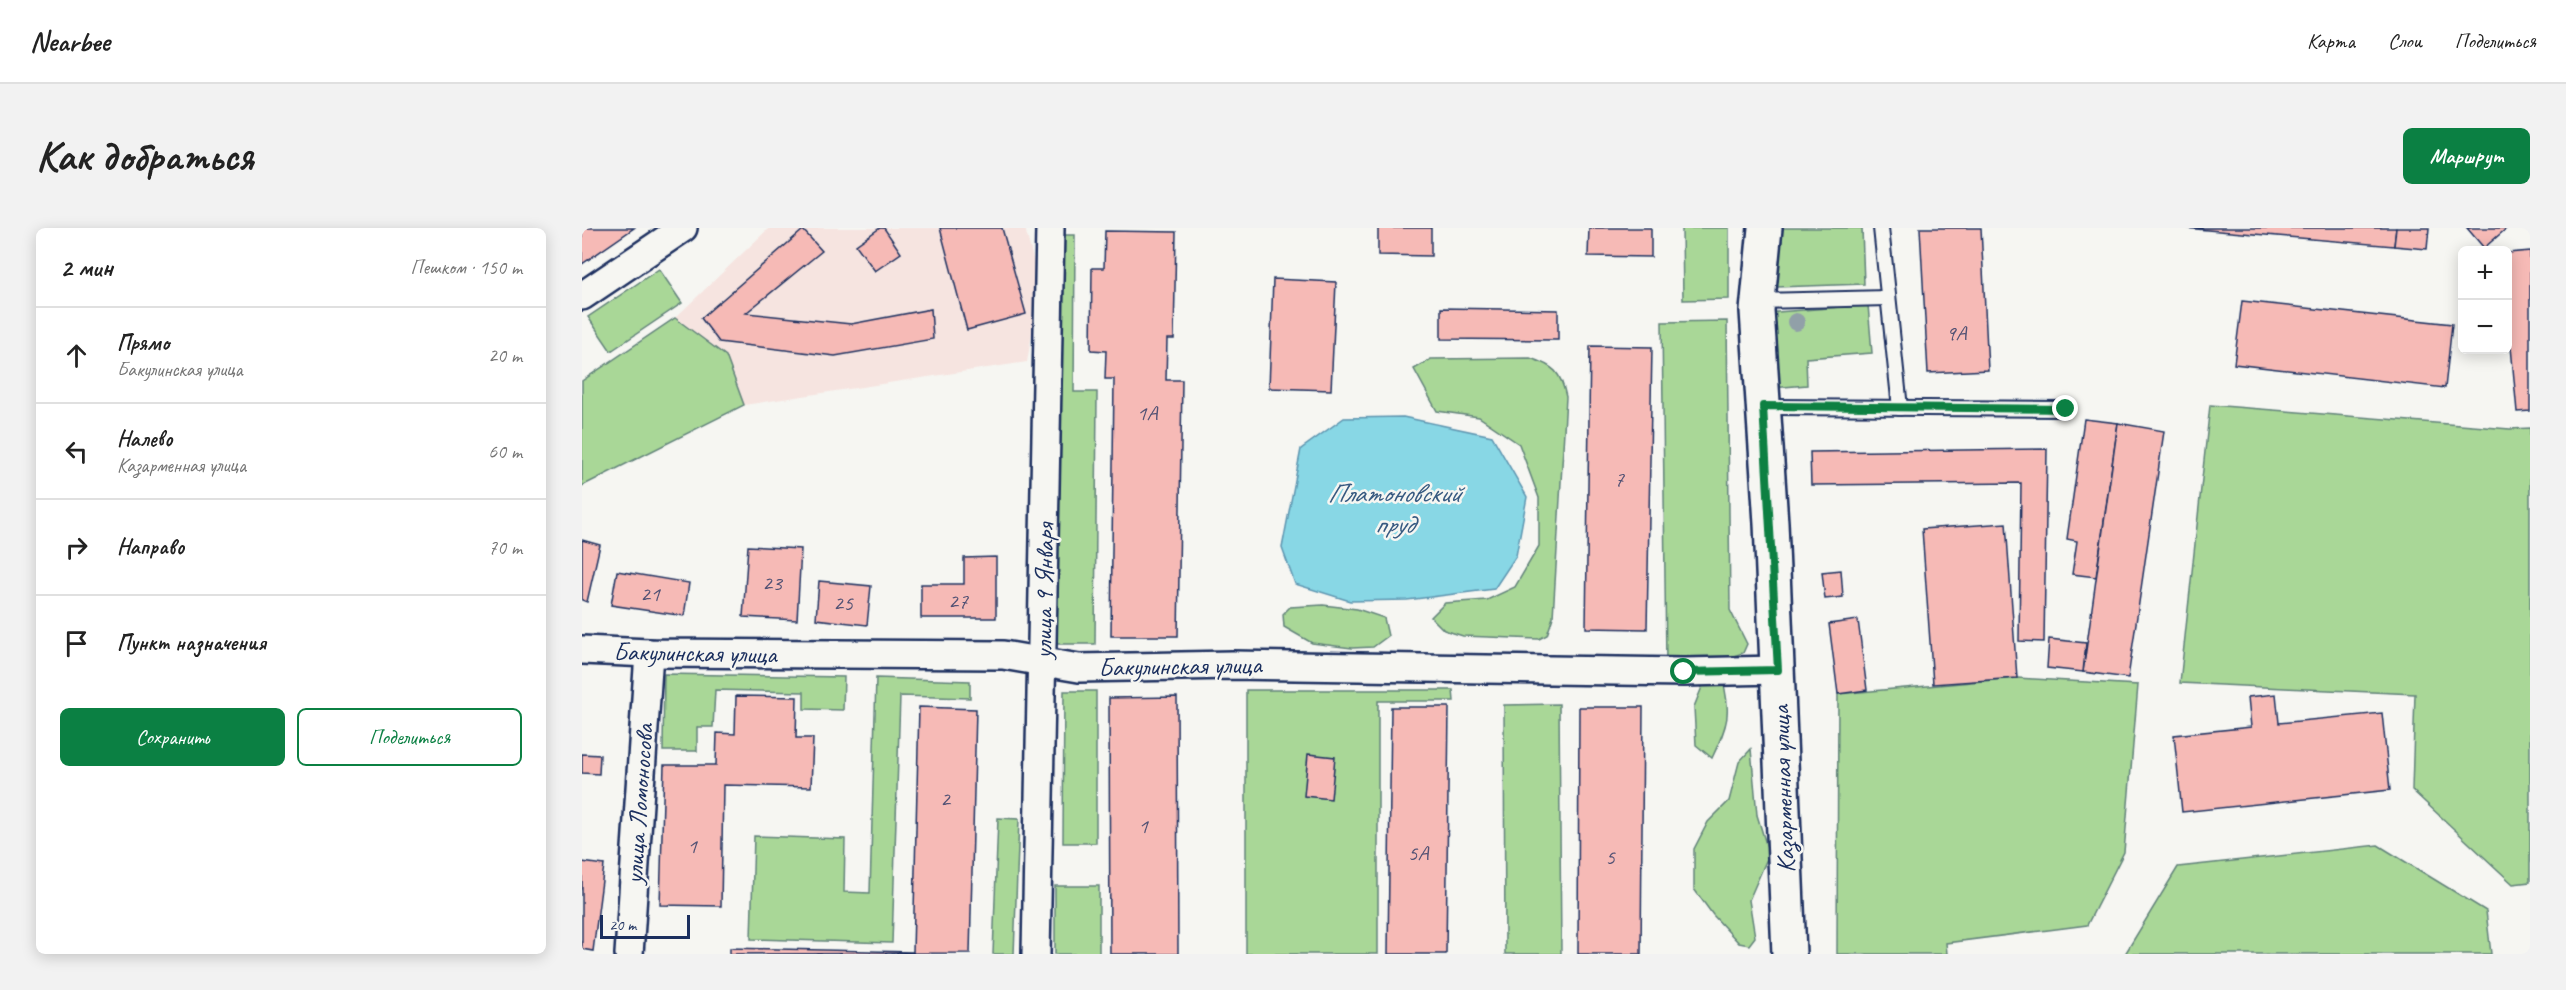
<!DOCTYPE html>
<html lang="ru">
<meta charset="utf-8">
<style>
:root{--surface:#fff;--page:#f2f2f2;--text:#222;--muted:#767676;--line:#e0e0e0;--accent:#0b8043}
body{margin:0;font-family:Caveat,sans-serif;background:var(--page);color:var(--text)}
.controls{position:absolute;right:18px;top:18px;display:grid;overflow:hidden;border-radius:9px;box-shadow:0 3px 15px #0003}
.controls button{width:54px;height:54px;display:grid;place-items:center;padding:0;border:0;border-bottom:2px solid var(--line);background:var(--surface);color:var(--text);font:30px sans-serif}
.scale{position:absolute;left:18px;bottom:15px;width:90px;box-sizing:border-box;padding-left:6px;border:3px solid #1b2f5e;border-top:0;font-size:16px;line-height:21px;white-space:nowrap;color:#1b2f5e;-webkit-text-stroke:4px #f6f6f2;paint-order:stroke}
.stop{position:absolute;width:18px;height:18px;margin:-14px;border:4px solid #0b8043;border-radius:50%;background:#fff}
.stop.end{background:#0b8043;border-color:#fff;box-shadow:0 2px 6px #0008}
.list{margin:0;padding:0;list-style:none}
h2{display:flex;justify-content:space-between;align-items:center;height:78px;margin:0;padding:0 24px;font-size:26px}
h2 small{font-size:20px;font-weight:400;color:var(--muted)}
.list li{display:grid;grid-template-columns:39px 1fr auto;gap:18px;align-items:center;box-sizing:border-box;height:96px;padding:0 24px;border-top:2px solid var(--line)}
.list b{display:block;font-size:22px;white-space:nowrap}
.list p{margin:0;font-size:20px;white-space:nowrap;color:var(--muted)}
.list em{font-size:20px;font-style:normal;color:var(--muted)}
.actions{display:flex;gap:12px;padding:18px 24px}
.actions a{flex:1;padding:14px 0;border:2px solid var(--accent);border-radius:9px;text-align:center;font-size:21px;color:var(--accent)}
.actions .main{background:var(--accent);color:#fff}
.icon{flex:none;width:33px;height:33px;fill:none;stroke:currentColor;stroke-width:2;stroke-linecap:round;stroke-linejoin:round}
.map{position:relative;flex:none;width:1948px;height:726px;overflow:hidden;border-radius:9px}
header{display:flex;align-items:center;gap:36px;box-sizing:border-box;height:84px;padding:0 30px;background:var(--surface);border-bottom:2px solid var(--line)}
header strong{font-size:28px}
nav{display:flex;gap:33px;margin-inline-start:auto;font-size:21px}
.intro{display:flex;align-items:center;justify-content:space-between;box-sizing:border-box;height:144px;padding:0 36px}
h1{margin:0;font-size:42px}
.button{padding:15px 27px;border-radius:9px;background:var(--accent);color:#fff;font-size:21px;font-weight:700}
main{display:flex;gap:36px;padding:0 36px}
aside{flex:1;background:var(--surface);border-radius:9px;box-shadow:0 3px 15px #0003}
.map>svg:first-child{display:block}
.built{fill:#f6e4e0}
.green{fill:#a9d797;stroke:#62837a;stroke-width:1.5}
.water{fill:#88d7e5;stroke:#5c94af;stroke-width:1.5}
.building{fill:#f6bab6;stroke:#1b2f5e;stroke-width:1.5}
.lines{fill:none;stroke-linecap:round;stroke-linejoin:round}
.lane-casing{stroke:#1b2f5e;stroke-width:18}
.street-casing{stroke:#1b2f5e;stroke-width:32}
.secondary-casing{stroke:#1b2f5e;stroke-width:38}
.lane{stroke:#f6f6f2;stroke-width:14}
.street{stroke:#f6f6f2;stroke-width:27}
.secondary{stroke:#f6f6f2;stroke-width:33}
.tree{fill:#91a0a8}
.route{stroke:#0b8043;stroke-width:8}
.labels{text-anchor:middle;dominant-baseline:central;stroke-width:5;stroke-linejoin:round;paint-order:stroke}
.number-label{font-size:22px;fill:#525274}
.street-label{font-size:26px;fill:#1b2f5e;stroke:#f6f6f2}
.water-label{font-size:27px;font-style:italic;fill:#365980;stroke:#f6f6f2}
</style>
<header>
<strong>Nearbee</strong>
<nav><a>Карта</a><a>Слои</a><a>Поделиться</a></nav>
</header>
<div class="intro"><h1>Как добраться</h1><a class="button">Маршрут</a></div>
<main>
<aside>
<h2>2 мин<small>Пешком · 150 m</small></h2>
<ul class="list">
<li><svg class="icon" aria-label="ahead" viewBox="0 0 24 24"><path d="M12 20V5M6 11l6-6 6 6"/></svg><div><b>Прямо</b><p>Бакулинская улица</p></div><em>20 m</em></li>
<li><svg class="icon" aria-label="left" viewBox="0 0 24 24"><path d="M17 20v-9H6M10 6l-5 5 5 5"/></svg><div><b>Налево</b><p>Казарменная улица</p></div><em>60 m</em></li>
<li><svg class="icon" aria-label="right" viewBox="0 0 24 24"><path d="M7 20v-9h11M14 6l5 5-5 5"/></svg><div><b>Направо</b></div><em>70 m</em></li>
<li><svg class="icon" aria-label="arrive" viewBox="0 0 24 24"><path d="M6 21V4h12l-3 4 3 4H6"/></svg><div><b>Пункт назначения</b></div></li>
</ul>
<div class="actions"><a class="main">Сохранить</a><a>Поделиться</a></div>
</aside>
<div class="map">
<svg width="1948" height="726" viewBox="0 0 1948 726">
<rect width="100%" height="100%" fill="#f6f6f2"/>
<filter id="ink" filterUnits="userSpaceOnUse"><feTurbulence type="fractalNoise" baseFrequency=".0167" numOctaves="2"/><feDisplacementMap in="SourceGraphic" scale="12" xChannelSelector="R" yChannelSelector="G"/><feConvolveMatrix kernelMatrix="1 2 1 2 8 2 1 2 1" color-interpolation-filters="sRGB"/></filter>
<g filter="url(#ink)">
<polygon class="built" points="187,0 443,0 458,57 445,134 162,177 144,128 93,90"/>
<g class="green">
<polygon points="1100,0 1147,0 1147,71 1101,72"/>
<polygon points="1193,0 1280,0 1282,56 1195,59"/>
<polygon points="475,7 493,7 492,164 515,164 513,416 473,416"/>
<polygon points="77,41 100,75 29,123 6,89"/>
<polygon points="1286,77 1290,125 1224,130 1225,157 1189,160 1184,85"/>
<polygon points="93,90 144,128 162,177 0,258 0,153"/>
<polygon points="1145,93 1148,382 1165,416 1161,425 1148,429 1148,435 1084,436 1080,94"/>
<path d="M 948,130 C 972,138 979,144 984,169 L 971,389 L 965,407 L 957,411 L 881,408 L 862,402 L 849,389 L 863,375 L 905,372 L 933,359 L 957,318 L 957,270 L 937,216 L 897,189 L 855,183 L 832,141 L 849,131 Z"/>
<polygon points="1628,177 1928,201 1948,200 1948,654 1931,656 1830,562 1833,466 1598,455"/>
<polygon points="741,377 775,381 802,390 806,408 791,419 770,420 730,415 702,399 701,386 708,379"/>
<polygon points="82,446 262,449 261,482 222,481 222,464 133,462 131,499 115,499 115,523 81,523"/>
<path d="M 1140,449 C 1150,486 1146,496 1130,530 L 1114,517 L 1112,479 L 1122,454 Z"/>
<polygon points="294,450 388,453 388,470 318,468 310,715 169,711 172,608 263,611 262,664 288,665"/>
<polygon points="1435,450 1556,457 1542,624 1505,697 1364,715 1365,726 1255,726 1256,466"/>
<polygon points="664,462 871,462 872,473 796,473 796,726 664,726"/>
<polygon points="482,463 514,463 514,615 481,615"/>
<polygon points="977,476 979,726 923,726 922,477"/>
<polygon points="1169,521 1175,587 1187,626 1167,672 1173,709 1167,717 1157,715 1131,687 1112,661 1112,621 1126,594 1147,573 1157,534"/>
<polygon points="416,590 437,591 432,726 411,726"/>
<polygon points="1796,617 1904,683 1909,726 1543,726 1596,639"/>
<rect x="473" y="658" width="44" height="68"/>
</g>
<polygon class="water" points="821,189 910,208 945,269 934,328 912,361 825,372 768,373 713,356 700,320 719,221 762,190"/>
<g class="building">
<polygon points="0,0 52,0 0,36"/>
<polygon points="298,0 302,0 319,25 293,43 274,17"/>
<polygon points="358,0 420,0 444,86 385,102"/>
<polygon points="796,0 849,0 849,28 796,27"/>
<polygon points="1007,0 1069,0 1069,29 1006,28"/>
<polygon points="1338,0 1399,0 1406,142 1346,145"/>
<polygon points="1602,0 1814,0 1812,18"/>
<polygon points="1814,0 1847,0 1845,21 1812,18"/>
<polygon points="1885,0 1925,0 1902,20"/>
<polygon points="221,2 240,23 164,85 269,96 349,81 351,111 253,128 137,114 119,90"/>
<polygon points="523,3 594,4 592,111 585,111 584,152 600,152 596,408 529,408 532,151 523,151 524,123 509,122 510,40 522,40"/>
<polygon points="1948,23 1948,183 1935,184 1926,86 1926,25"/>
<polygon points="691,51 754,54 749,162 687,160"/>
<polygon points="1660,73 1870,96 1863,160 1652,136"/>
<polygon points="859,80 976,82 976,112 859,111"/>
<polygon points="1008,118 1070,119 1065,401 1004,400"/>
<polygon points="1502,191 1536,195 1514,349 1490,346 1495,313 1485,311"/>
<polygon points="1536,195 1582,203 1546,450 1501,444"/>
<polygon points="1465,221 1462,414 1437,413 1439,255 1229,257 1228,224"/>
<polygon points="1424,295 1435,450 1351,456 1340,301"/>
<polygon points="0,312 18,317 5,374 0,372"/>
<polygon points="166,318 219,321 215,392 161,389"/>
<polygon points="414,329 414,390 339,390 339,356 382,356 382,330"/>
<polygon points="1259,342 1261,369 1243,371 1240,344"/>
<polygon points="35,343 107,355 102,388 29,377"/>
<polygon points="237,353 289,358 285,397 234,391"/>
<polygon points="1276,392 1285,462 1256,466 1247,396"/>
<polygon points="1467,411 1504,415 1501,444 1465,440"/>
<polygon points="1694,466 1697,495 1800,485 1808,562 1600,584 1592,507 1669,499 1666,469"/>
<polygon points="154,468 215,469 214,510 231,510 229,559 141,557 139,678 78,677 82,537 134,537 135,505 153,506"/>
<polygon points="595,469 596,726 528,726 527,470"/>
<polygon points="337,479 394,481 388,725 148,726 148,720 331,724"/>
<polygon points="809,479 867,479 864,726 806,726"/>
<polygon points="997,479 1061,479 1059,726 996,726"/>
<polygon points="0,526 18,527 17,546 0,545"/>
<polygon points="726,526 753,529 749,571 722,568"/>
<polygon points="0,634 22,637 11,723 0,721"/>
</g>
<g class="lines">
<g class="lane-casing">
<g id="lane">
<polyline points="1299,0 1318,180"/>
<polyline points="1177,73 1306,70"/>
<polyline points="1181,179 1483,181"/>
</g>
</g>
<g class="street-casing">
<g id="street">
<polyline points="0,68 101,0"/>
<polyline points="0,422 67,425 421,427 497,440 650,437 1102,444 1196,442"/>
<polyline points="47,726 67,425"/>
<polyline points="454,726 468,0"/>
</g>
</g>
<g class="secondary-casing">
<polyline id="secondary" points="1183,0 1175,83 1189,295 1207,726"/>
</g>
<use href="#lane" class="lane"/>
<use href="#street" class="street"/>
<use href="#secondary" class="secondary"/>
</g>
<circle class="tree" cx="1214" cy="94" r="9"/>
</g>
<g class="lines" filter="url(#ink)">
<polyline class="route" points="1102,444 1196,442 1181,178 1484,181"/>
</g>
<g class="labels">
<g class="number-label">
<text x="1374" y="105">9А</text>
<text x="565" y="185">1А</text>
<text x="1037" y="251">7</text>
<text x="190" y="355">23</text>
<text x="68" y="366">21</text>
<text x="376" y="373">27</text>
<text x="261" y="375">25</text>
<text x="363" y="571">2</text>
<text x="561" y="598">1</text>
<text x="110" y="618">1</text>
<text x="836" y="625">5А</text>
<text x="1028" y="629">5</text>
</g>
<g class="street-label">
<text transform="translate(462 363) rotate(-89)">улица 9 Января</text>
<text transform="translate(113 425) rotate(1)">Бакулинская улица</text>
<text transform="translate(598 438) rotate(-1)">Бакулинская улица</text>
<text transform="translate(1201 561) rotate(-92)">Казарменная улица</text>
<text transform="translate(57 576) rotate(-86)">улица Ломоносова</text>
</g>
<g class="water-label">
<text x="812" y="265">Платоновский<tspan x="812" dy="31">пруд</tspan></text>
</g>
</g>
</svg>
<div class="controls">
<button>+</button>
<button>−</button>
</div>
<div class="scale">20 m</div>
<div class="stop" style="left:1102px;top:444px"></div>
<div class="stop end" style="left:1484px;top:181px"></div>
</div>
</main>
